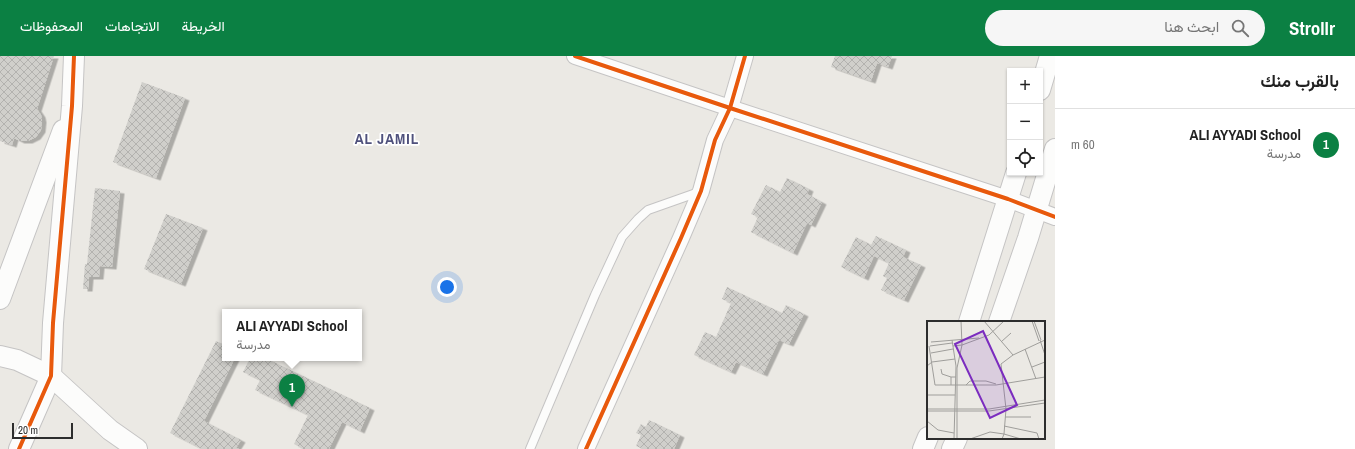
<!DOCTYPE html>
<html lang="ar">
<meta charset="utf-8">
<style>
:root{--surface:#fff;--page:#f6f6f6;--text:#222;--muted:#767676;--line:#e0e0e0;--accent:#0b8043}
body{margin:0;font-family:"Archivo Narrow",Vazirmatn,sans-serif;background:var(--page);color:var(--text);direction:rtl}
.controls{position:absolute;right:12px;top:12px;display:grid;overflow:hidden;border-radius:0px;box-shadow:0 1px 3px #0004}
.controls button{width:36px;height:36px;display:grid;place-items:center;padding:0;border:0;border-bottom:1px solid var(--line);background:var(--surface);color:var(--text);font:20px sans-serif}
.scale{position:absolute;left:12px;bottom:10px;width:61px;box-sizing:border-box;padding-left:4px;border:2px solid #2d2d2d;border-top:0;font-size:11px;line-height:14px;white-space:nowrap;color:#2d2d2d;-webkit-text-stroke:3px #fff;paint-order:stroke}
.you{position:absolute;left:447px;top:231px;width:14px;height:14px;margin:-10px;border:3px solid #fff;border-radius:50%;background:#1a73e8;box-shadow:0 0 0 6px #1a73e833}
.badge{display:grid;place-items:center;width:26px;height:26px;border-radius:50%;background:var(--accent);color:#fff;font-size:13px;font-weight:700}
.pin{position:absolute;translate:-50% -33px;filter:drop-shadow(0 1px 2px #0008)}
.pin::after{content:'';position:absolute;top:21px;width:14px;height:12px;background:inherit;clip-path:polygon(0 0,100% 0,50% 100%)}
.popup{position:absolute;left:222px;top:253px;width:140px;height:52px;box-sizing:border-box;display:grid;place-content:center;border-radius:0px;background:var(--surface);filter:drop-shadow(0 1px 3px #0005);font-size:13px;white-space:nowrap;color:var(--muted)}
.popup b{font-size:15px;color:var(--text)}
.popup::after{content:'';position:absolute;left:50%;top:100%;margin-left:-8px;border:8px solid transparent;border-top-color:var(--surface)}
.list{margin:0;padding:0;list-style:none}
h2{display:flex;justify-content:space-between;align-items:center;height:52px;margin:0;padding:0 16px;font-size:17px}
h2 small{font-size:13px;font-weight:400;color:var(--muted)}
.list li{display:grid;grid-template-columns:26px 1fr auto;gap:12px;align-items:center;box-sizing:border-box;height:72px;padding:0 16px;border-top:1px solid var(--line)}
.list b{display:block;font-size:15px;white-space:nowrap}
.list p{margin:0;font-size:13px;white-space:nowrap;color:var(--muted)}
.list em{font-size:13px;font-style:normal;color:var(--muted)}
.icon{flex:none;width:22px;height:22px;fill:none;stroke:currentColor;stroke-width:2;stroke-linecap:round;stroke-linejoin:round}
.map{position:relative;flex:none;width:1055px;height:393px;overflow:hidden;direction:ltr}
header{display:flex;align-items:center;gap:24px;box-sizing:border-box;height:56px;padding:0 20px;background:var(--accent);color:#fff}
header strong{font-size:19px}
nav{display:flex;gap:22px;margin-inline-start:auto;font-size:14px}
.search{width:280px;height:36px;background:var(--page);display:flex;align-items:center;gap:10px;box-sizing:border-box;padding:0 14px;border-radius:22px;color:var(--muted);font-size:15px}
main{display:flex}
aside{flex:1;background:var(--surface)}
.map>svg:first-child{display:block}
.building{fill:url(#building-cross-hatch);filter:url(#shadow)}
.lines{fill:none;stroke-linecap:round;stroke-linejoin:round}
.service-casing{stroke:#c5c4c4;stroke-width:10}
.minor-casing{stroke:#c5c4c4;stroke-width:18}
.tertiary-casing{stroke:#c5c4c4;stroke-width:22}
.service{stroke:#fcfcfb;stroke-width:8}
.minor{stroke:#fcfcfb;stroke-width:16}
.tertiary{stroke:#fcfcfb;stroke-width:20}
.cycleway-casing{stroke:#fff;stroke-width:6}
.cycleway{stroke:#e8590c;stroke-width:4}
.labels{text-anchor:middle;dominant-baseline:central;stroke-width:3.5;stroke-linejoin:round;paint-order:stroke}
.district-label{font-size:15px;font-weight:bold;letter-spacing:1px;fill:#4f517c;stroke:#fff}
.inset-road{fill:none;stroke:#9f9e9b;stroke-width:1}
.view{fill:#7b2cbf;fill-opacity:0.15;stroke:#7b2cbf;stroke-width:2}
.inset-edge{fill:none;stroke:#2d2d2d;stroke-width:2}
</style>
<header>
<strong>Strollr</strong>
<div class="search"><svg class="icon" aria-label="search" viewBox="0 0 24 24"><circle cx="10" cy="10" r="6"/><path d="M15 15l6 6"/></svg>ابحث هنا</div>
<nav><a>الخريطة</a><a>الاتجاهات</a><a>المحفوظات</a></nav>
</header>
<main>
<aside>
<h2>بالقرب منك<small></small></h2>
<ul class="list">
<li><span class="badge">1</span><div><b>ALI AYYADI School</b><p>مدرسة</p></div><em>60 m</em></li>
</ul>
</aside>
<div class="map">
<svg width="1055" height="393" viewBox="0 0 1055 393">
<defs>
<pattern id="building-cross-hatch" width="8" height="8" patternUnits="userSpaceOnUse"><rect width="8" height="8" fill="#d0cfcb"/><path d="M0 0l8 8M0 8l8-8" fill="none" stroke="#b3b2af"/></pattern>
<filter id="shadow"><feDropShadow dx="4.5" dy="2.5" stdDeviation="0" flood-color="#0004"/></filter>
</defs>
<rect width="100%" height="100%" fill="#ebe9e4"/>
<g class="building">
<polygon points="0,0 54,0 37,53 41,59 42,64 41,74 36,81 28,85 20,85 14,82 12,89 0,85"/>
<polygon points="835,0 892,0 888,11 877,7 871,25 831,11"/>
<polygon points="142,26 185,42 156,122 113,106"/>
<polygon points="787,122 809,133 807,138 822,146 811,169 807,167 793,197 751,176 758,161 751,158 766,129 780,136"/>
<polygon points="95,132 120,135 112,211 100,210 99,221 89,221 88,233 83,233 85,208 87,208"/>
<polygon points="166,158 203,172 181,228 144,213"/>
<polygon points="876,180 906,194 903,201 921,209 904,244 881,234 887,222 883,220 889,207 874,200 864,222 841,211 856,181 871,189"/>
<polygon points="727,231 782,257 786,249 804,258 789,288 779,284 763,318 736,306 731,316 694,299 705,276 716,281 731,247 722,243"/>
<polygon points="216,285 225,289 225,302 235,302 204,365 241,384 236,392 239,393 202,393 170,377"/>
<polygon points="250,302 265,302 370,352 360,375 342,366 329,393 303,393 294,388 308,359 255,334 260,324 243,316"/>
<polygon points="649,364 680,379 674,393 643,393 636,390 641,379 636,377 641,368 646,371"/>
</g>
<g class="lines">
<g class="service-casing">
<polyline id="service" points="530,393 595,239 622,181 638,163 648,154 699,136"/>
</g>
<g class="minor-casing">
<g id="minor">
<polyline points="575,0 730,52 1008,143 1055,161"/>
<polyline points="586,393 681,182 701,135 715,84 730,52 745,0"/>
</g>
</g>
<g class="tertiary-casing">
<g id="tertiary">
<polyline points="1040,34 1050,0"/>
<polyline points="0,243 63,74"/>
<polyline points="969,266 1016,117"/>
<polyline points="999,266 1028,182 1055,93"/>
<polyline points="0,300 17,304 51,320 110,374 137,393"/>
<polyline points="19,393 51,320 53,267 72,50 74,0"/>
<polyline points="923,393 928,381"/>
<polyline points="952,393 957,382"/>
</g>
</g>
<use href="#service" class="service"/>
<use href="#minor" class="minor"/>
<use href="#tertiary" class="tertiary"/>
<g class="cycleway-casing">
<g id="cycleway">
<polyline points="575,0 730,52 1008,143 1055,161"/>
<polyline points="19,393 51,320 53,267 72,50 74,0"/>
<polyline points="586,393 681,182 701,135 715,84 730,52 745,0"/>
</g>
</g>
<use href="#cycleway" class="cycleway"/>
</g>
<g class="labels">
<g class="district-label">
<text x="387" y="82">AL JAMIL</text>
</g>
</g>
<g transform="translate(927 265)">
<rect width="118" height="118" fill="#ebe9e4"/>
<path class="inset-road" d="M 57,0 L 86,34M 105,0 L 112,20M 107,0 L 114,19M 25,19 L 29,45 L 27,118M 113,19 L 118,34M 4,21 L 52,17M 74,21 L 84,12M 2,25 L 8,64 L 69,64 L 118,56M 3,25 L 25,22M 26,25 L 35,24 L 62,14 L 77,0M 98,28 L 109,58M 4,32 L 26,28M 0,45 L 5,41 L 28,38M 105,46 L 118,41M 14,48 L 15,53 L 24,56M 24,64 L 24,56 L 29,56M 39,64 L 43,60 L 59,60 L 69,63M 0,74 L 28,74M 0,88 L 62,88 L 118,79M 0,90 L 62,90 L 118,82M 78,96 L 104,96M 0,100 L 11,109 L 27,112M 77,105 L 110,112 L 112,118M 30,118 L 30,47 L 35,24 L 34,0M 43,118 L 63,111 L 77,113 L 75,118M 94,118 L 77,113 L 79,88 L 74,43 L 86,34 L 118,19"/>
<path class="view" d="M 56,10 L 90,84 L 63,97 L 28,23 Z"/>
<rect width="118" height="118" class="inset-edge"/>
</g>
</svg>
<div class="controls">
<button>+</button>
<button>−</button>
<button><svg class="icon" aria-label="locate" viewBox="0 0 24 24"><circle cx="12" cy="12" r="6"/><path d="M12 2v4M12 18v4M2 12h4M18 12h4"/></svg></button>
</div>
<div class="scale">20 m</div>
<div class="you"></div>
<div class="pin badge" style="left:292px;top:351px">1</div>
<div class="popup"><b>ALI AYYADI School</b>مدرسة</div>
</div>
</main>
